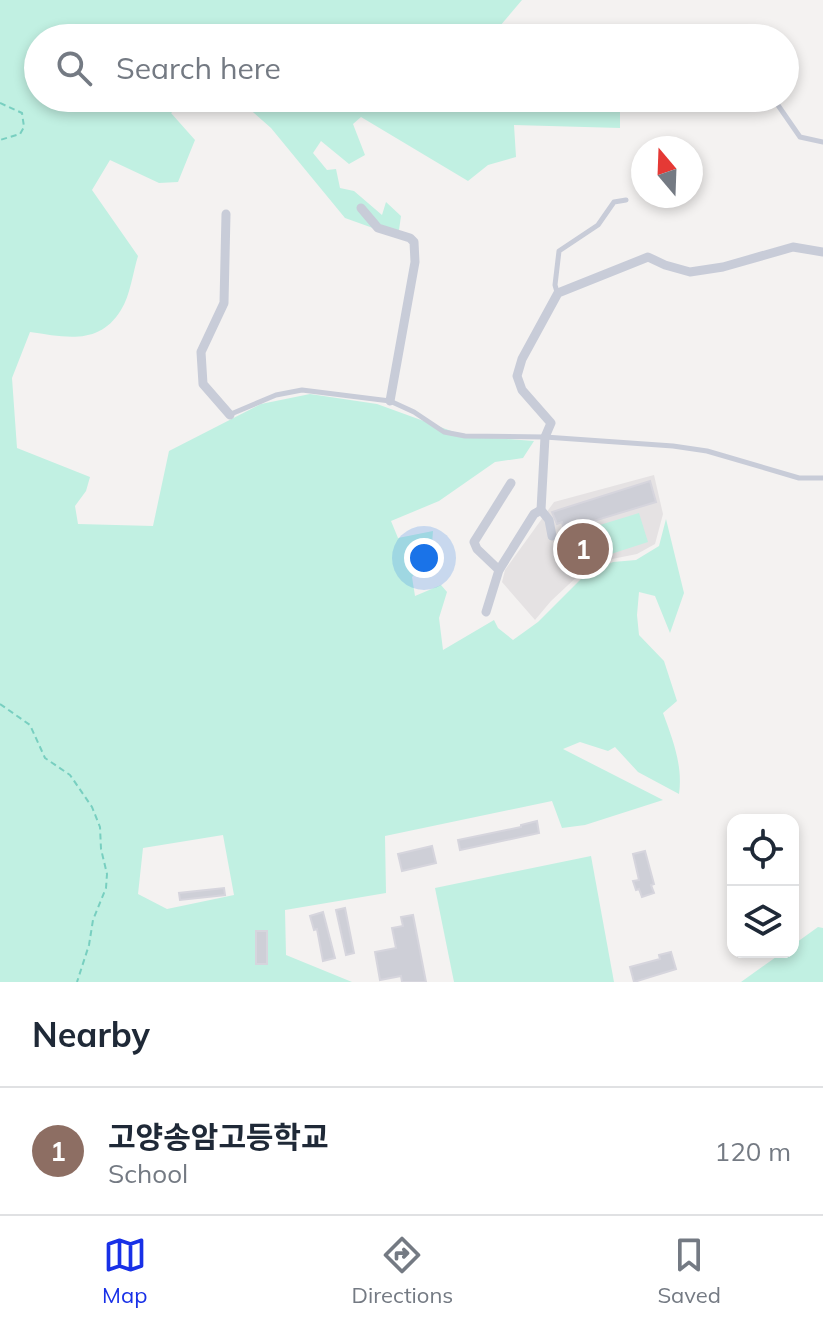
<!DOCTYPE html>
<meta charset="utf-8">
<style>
:root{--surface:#fff;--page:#f2f2f3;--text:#1f2937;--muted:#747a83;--line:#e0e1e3;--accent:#1830e7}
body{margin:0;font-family:Mulish,"Noto Sans KR",sans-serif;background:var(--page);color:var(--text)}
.controls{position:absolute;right:24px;bottom:24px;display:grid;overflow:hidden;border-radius:16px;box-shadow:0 4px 12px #0003}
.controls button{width:72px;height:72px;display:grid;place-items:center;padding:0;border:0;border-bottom:2px solid var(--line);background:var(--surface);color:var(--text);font:40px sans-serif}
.compass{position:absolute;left:631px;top:136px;width:72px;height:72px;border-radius:50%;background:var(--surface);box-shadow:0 4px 12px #0003;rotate:341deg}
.you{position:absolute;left:424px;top:558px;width:28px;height:28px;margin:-20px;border:6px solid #fff;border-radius:50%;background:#1a73e8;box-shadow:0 0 0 12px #1a73e833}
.badge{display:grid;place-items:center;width:52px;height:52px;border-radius:50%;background:var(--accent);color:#fff;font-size:26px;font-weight:700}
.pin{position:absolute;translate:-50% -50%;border:4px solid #fff;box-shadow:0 2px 8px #0006}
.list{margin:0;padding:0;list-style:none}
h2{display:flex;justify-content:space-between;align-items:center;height:104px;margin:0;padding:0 32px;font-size:34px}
h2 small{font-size:26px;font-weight:400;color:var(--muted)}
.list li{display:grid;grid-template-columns:52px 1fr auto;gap:24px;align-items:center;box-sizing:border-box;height:128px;padding:0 32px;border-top:2px solid var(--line)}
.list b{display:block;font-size:30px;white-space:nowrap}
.list p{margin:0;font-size:26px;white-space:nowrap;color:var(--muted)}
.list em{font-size:26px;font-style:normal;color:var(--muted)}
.icon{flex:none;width:44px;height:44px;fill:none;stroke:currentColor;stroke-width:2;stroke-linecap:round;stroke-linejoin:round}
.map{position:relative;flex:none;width:823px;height:982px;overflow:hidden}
.search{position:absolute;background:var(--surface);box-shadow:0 4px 12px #0003;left:24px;right:24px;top:24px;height:88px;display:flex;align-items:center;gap:20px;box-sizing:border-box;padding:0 28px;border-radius:44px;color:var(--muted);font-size:30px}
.sheet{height:232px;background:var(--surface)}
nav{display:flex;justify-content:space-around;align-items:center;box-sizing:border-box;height:112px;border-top:2px solid var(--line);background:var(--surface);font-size:22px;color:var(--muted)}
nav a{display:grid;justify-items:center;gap:4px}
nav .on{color:var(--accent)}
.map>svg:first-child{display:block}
.education{fill:#e5e2e3}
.green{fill:#c1f0e2;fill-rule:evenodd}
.building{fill:#cecfd7;stroke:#d6d5dd;stroke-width:2}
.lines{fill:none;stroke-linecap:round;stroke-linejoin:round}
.path{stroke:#78cfc0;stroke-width:2;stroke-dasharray:6 4;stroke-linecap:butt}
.lane{stroke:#c8ccd8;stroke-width:5}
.street{stroke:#c8ccd8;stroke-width:9}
</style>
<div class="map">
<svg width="823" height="982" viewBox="0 0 823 982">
<rect width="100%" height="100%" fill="#f4f2f1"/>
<polygon class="education" points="654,475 663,514 655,544 637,554 612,559 583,571 551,601 535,620 502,582 505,570 554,502"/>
<g class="green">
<path d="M 0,0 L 522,0 L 494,33 L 498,38 L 38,38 L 38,98 L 191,98 L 171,113 L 195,140 L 178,182 L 159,183 L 110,160 L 92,190 L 138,256 C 133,272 130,296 121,310 C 99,346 65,337 30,332 L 12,378 L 17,448 L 90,477 L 86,491 L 75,506 L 78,524 L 153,526 L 169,451 L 261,404 L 310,394 L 377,404 L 465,436 L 534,441 L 523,458 L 495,462 L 439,501 L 391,521 L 398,538 L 433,531 L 431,556 L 412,577 L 415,596 L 441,585 L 447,592 L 439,618 L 443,650 L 494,620 L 498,628 L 513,640 L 538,622 L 585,575 L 613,562 L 636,560 L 659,546 L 666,519 L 684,593 L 670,633 L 655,596 L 639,592 L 637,615 L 639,635 L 664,661 L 677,701 L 663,713 C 673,740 683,766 679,794 L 638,772 L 615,747 L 608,751 L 580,742 L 563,749 L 663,800 L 585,825 L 562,828 L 552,801 L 385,836 L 386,893 L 285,910 L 286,955 L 352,982 L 0,982 ZM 223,835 L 234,895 L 167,909 L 138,894 L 143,848 Z"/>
<polygon points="237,98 620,98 620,128 514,125 516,157 488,165 468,181 361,117 353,124 365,155 349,164 321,141 313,153 327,170 336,169 340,188 354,191 382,215 386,202 401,216 398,237 345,218 271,128"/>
<polygon points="639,513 648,542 577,565 567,535"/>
<polygon points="591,856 614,982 454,982 435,888"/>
<polygon points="818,927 823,928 823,982 741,982 783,952 793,952 793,945"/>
</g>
<g class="building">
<polygon points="650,481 656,502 564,530 562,522 557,524 552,512"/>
<polygon points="537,821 539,833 460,850 458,840 521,827 521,825"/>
<polygon points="432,846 436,863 402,871 398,854"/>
<polygon points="645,851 654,884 651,885 654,893 642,897 639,889 636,890 633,881 639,880 633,854"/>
<polygon points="224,888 225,895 180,900 179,893"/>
<polygon points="345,908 354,953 346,955 336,910"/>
<polygon points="323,912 335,958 323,961 317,929 314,930 310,916"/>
<polygon points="413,915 426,982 402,982 401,976 380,980 375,952 396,948 392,928 403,926 401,917"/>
<rect x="256" y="931" width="11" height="33"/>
<polygon points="671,952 676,969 634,982 630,967 660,959 659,955"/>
</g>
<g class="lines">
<g class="path">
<polyline points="0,103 22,113 24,127 20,134 0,140"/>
<polyline points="0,704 30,725 45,758 70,775 92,807 100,827 101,849 107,874 106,888 93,920 89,945 77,982"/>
</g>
<g class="lane">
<polyline points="773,98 800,137 823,142"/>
<polyline points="557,292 555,285 559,251 598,225 614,202 626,200"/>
<polyline points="231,414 276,395 302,390 390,401 414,412 444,432 465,436 545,437 673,446 707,451 799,478 823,478"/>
</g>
<g class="street">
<polyline points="361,208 378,228 410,238 414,242 415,262 390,401"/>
<polyline points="226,214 224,303 201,352 203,384 230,415"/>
<polyline points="552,536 549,520 541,510 545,437 551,423 522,390 517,376 522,359 558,293 648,257 665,265 690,272 723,267 793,247 823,252"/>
<polyline points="499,570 477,549 474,542 511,483"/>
<polyline points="486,612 499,570 534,514 541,510"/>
</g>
</g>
</svg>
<div class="controls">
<button><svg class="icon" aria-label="locate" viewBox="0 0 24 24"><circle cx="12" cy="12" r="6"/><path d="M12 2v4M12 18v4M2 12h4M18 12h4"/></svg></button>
<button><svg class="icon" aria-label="layers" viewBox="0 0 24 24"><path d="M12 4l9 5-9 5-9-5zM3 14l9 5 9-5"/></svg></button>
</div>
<svg class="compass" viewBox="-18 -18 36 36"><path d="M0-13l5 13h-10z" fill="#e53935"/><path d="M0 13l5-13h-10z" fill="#747a83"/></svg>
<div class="you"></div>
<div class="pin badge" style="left:583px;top:549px;background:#8d6e63">1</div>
<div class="search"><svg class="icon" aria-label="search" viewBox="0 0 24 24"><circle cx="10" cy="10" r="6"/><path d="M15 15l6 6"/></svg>Search here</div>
</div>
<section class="sheet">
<h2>Nearby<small></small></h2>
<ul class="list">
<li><span class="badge" style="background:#8d6e63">1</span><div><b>고양송암고등학교</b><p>School</p></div><em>120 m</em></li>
</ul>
</section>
<nav>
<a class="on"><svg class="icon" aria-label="map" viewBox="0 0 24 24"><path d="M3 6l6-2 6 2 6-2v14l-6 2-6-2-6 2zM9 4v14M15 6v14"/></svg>Map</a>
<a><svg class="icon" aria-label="directions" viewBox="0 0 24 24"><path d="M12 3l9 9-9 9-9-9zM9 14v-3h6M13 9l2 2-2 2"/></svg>Directions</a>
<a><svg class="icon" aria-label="saved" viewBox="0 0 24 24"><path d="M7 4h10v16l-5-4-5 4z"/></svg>Saved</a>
</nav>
